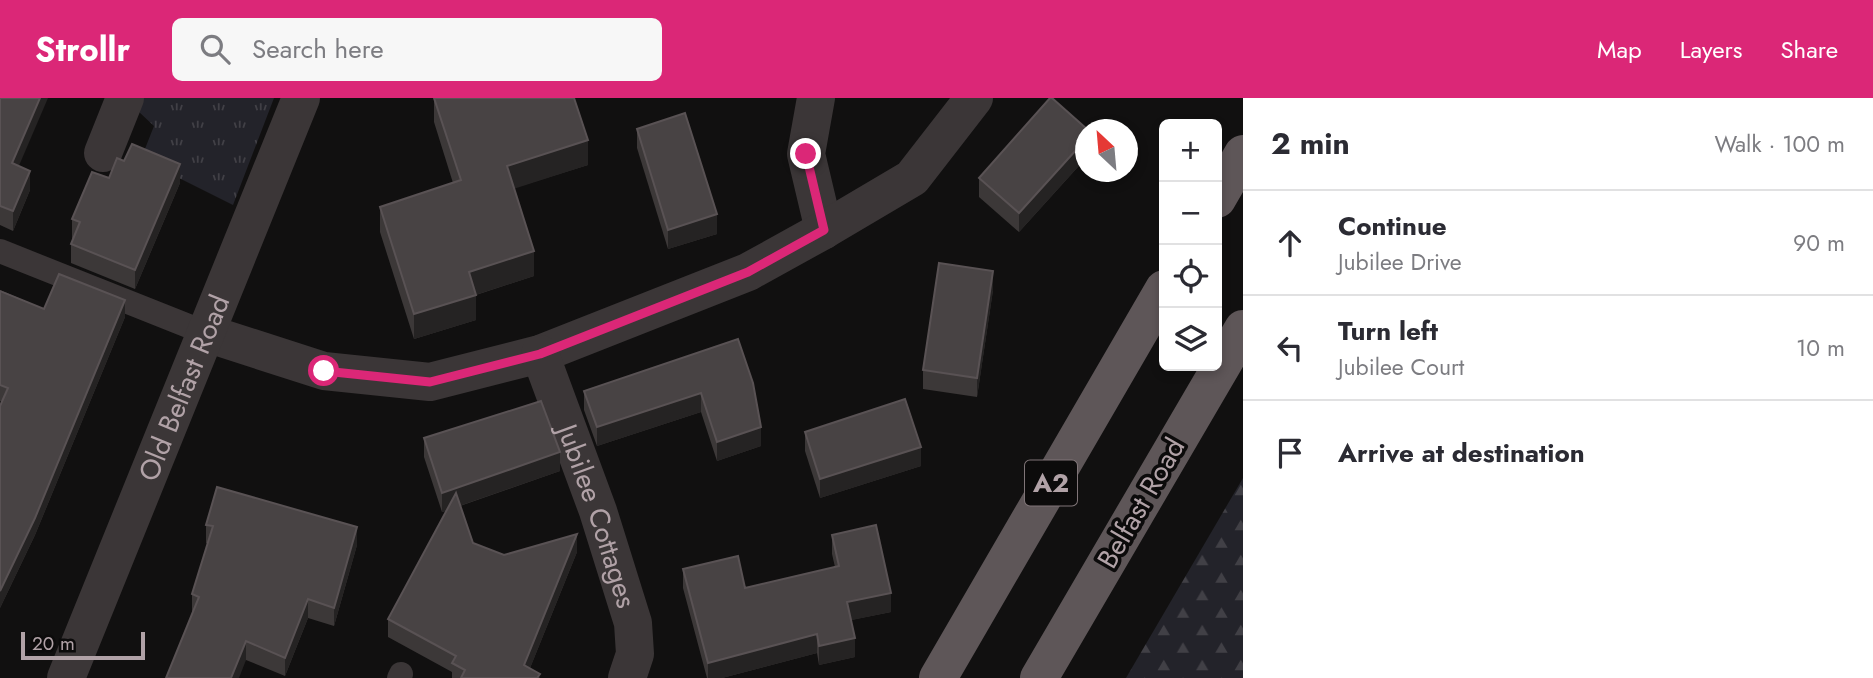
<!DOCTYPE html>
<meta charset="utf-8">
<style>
:root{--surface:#fff;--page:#f7f7f7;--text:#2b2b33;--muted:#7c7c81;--line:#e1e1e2;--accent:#db2777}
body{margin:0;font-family:Jost,sans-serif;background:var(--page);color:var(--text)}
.controls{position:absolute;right:21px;top:21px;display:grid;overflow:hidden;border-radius:10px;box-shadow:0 4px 10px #0003}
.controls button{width:63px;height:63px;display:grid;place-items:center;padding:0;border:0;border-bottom:2px solid var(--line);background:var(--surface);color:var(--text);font:35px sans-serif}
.compass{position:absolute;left:1075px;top:21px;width:63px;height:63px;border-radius:50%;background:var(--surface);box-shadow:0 4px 10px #0003;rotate:334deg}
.scale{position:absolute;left:21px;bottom:18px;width:124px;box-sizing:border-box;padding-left:7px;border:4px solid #b1a2a7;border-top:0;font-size:19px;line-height:24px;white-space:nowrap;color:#b1a2a7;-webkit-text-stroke:5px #0c0b0b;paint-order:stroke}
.stop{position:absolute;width:21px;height:21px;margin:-16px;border:5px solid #db2777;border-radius:50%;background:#fff}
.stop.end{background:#db2777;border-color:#fff;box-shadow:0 2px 7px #0008}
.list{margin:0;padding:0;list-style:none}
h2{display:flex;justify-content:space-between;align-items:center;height:91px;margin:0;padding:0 28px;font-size:30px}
h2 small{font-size:23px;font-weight:400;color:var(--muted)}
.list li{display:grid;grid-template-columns:46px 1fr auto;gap:21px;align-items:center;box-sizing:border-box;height:105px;padding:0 28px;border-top:2px solid var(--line)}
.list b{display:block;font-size:26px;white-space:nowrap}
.list p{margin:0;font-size:23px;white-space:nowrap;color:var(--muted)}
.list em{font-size:23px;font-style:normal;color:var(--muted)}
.icon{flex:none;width:38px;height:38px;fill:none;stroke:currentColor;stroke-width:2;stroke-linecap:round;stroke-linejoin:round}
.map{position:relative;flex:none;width:1243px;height:580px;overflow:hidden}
header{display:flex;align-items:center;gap:42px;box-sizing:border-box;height:98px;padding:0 35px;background:var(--accent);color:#fff}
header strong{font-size:33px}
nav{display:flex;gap:38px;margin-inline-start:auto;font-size:24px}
.search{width:490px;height:63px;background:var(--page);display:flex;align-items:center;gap:18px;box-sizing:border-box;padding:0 24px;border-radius:10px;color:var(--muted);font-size:26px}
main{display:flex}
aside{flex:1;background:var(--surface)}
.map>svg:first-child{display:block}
.grass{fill:url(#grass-tufts)}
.forest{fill:url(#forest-firs)}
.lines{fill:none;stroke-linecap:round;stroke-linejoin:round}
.service{stroke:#3b3637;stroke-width:24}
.minor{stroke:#3b3637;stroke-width:38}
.tertiary{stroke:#3b3637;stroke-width:38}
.trunk{stroke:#5e5658;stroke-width:38}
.wall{fill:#3c3838}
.shaded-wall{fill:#252323}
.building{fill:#484344;stroke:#595254;stroke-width:2}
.route{stroke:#db2777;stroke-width:9}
.labels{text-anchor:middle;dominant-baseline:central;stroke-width:7;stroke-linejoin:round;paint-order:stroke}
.shield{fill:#0c0b0b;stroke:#807578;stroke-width:2}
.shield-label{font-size:26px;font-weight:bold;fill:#b1a2a7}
.street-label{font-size:28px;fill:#b1a2a7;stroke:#0c0b0b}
</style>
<header>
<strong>Strollr</strong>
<div class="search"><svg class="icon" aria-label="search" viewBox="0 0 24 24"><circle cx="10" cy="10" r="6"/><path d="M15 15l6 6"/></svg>Search here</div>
<nav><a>Map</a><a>Layers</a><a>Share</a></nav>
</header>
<main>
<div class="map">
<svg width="1243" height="580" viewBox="0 0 1243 580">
<defs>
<pattern id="grass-tufts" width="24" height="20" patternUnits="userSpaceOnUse" patternTransform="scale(1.75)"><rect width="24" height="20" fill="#23232a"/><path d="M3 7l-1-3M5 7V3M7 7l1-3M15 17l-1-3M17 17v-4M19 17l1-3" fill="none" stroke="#414046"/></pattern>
<pattern id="forest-firs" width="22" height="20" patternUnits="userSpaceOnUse" patternTransform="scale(1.75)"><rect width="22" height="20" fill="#23232a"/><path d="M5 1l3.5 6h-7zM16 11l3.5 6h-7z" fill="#414046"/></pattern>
</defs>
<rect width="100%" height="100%" fill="#111010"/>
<polygon class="grass" points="143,0 274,0 233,107 141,61 154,28 138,13"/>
<polygon class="forest" points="1243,380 1243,580 1126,580"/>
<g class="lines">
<g class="service">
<polyline points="0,153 206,235"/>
<polyline points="399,580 401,576"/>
</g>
<g class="minor">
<polyline points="816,0 806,56 824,132"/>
<polyline points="103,55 125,0"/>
<polyline points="206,235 324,273 430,284 540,256 748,174 824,132 912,80 974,0"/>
<path id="s1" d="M 540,256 L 598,413 L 633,525 L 635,556 L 627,580"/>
</g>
<path class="tertiary" id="s2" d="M 66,580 L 301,0"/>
<g class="trunk">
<polyline points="1217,101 1243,56"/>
<polyline points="938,580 1164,191"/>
<polyline points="1039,580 1243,231"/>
</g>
</g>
<g class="wall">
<polygon points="0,0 19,68 30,92 13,133 0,127"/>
<polygon points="434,0 588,67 514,90 534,178 476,197 476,222 414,241 380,134 380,109 453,85 434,24"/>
<polygon points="637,31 717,136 668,151 637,50"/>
<polygon points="1086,32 1086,60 1019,134 979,99 979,80"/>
<polygon points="109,80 180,85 135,191 71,165 71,146 73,141 72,140 72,121"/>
<polygon points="0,192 44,211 125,219 35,437 0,510 0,308 2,304 0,303"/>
<polygon points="993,192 977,299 923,291 923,272"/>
<polygon points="738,241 761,348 717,363 701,314 597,348 584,312 584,293"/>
<polygon points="805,334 921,368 820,400 805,353"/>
<polygon points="424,340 560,373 460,408 473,445 504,457 577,454 530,570 540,580 452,580 452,574 388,539 388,521 446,413 442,414 424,359"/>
<polygon points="206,427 357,447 334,528 308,520 285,578 246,562 192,515 192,496 208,446 206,445"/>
<polygon points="832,437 891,514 851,522 855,559 819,567 817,555 722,580 707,580 683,490 683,471 745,490 835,469 832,456"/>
</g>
<g class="shaded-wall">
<polygon points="40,0 48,0 12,84 12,65"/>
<polygon points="1086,41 1086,60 1019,134 1019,115"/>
<polygon points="588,42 588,67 507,93 507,68"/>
<polygon points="180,66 180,85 135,191 135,172"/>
<polygon points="30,73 30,92 13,133 13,113"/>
<polygon points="717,116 717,136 668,151 668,132"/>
<polygon points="534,153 534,178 469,199 469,174"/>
<polygon points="993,173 993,192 977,299 977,280"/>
<polygon points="476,197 476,222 414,241 414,216"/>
<polygon points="125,202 125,219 35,437 0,510 0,493"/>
<polygon points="701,295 701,314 597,348 597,329"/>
<polygon points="761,329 761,348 717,363 717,344"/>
<polygon points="921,349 921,368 820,400 820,381"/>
<polygon points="560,354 560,373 442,414 442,395"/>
<polygon points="357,429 357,447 334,528 334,510"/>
<polygon points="577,436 577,454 526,580 524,567"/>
<polygon points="891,495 891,514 847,523 847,504"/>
<polygon points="308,501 308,520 285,578 285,560"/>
<polygon points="817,536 817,555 722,580 708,580 708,565"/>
<polygon points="855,540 855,559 819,567 819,548"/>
<polygon points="246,543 246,562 239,580 231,580"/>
</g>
<g class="building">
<polygon points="0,0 40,0 12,65 30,73 13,113 0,108"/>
<polygon points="434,0 574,0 588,42 507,68 534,153 469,174 476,197 414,216 380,109 461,82"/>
<polygon points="1050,0 1052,0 1088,32 1086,32 1086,41 1019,115 979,80"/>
<polygon points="685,15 717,116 668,132 637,31"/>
<polygon points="132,46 180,66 135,172 71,146 80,124 72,121 92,74 109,80 117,60 124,63"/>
<polygon points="939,165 993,173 977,280 923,272"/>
<polygon points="59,176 125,202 35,420 0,493 0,308 8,290 0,287 0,193 44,211"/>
<polygon points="738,241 753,285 761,329 717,344 701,295 597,329 584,293"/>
<polygon points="905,301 921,349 820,381 805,334"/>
<polygon points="541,303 560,354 442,395 424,340"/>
<polygon points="217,389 357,429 334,510 308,501 285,560 246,543 231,580 166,580 199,499 192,496 213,428 206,427"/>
<polygon points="456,395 473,445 504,457 577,436 524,567 540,576 537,580 461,580 465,572 452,565 456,558 388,521"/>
<polygon points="876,427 891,495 847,504 855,540 819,548 817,536 708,565 683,471 738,458 745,490 839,468 832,437"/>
</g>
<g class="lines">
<polyline class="route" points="324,273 430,284 540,256 748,174 824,132 806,56"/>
</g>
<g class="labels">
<rect class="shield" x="1025" y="362.5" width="52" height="45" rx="5"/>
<g class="shield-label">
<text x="1051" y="385">A2</text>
</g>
<g class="street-label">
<text stroke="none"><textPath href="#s2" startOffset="313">Old Belfast Road</textPath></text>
<text transform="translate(1141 405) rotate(-60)">Belfast Road</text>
<text stroke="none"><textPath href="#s1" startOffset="172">Jubilee Cottages</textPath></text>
</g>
</g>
</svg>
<div class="controls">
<button>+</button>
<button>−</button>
<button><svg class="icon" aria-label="locate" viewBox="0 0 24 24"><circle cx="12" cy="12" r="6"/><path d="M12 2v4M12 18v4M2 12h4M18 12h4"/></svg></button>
<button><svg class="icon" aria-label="layers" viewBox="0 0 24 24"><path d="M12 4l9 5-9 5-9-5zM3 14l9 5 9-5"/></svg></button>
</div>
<svg class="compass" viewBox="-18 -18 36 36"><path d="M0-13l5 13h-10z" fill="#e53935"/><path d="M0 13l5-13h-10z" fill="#7c7c81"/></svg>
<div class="scale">20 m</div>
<div class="stop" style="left:324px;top:273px"></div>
<div class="stop end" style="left:806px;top:56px"></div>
</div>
<aside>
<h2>2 min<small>Walk · 100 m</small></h2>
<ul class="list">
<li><svg class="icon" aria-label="ahead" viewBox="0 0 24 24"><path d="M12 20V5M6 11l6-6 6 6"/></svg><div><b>Continue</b><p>Jubilee Drive</p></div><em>90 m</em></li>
<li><svg class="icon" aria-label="left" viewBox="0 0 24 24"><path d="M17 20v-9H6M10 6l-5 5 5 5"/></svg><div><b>Turn left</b><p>Jubilee Court</p></div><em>10 m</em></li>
<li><svg class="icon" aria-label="arrive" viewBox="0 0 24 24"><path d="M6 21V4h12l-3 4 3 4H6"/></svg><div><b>Arrive at destination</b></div></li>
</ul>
</aside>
</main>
